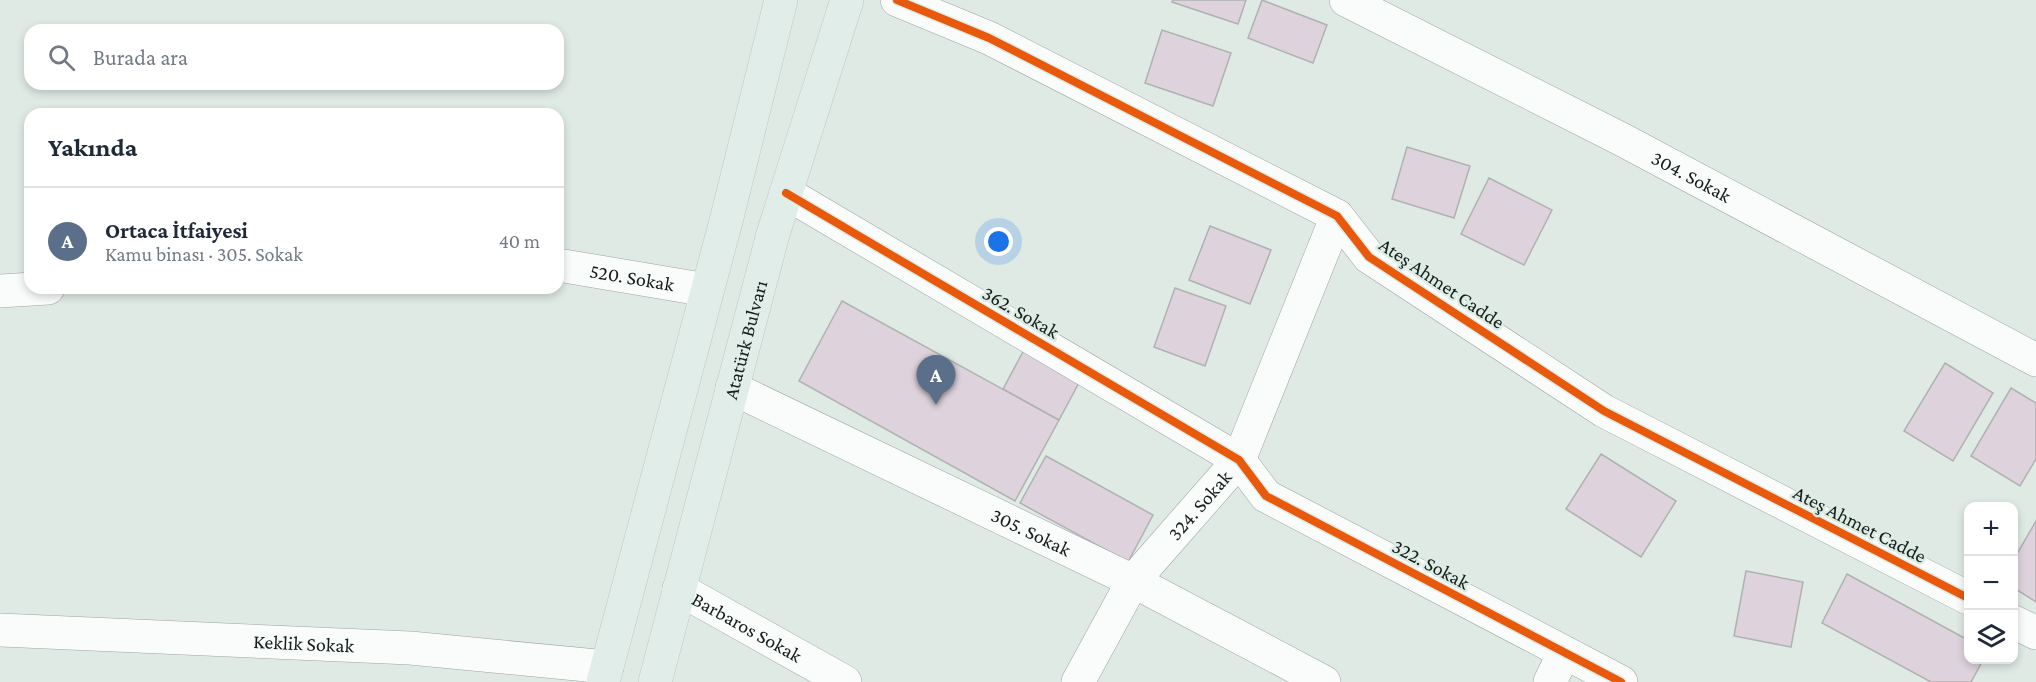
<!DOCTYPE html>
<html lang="tr">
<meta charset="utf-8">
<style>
:root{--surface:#fff;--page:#f2f2f3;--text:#1f2937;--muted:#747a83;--line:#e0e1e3;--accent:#5d6561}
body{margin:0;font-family:"Crimson Pro",serif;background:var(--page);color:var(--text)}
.controls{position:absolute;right:18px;bottom:18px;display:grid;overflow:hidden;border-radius:12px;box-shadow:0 3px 9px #0003}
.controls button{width:54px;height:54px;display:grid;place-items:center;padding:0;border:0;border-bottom:2px solid var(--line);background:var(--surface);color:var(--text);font:30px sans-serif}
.you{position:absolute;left:999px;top:242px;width:21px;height:21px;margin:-15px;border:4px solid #fff;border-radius:50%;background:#1a73e8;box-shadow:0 0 0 9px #1a73e833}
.badge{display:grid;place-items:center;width:39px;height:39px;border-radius:50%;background:var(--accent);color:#fff;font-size:20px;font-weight:700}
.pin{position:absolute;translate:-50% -50px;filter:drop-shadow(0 2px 3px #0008)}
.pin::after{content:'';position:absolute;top:32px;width:21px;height:18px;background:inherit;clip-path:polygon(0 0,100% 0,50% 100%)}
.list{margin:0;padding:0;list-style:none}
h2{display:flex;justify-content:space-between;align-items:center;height:78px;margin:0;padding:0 24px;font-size:26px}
h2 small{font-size:20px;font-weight:400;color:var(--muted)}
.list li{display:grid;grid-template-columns:39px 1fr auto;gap:18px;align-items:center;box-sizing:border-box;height:108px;padding:0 24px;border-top:2px solid var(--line)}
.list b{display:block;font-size:22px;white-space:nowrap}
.list p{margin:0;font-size:20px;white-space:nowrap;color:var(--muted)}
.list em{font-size:20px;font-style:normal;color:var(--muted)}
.icon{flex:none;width:33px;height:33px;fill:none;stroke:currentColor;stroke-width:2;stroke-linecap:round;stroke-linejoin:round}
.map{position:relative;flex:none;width:2036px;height:682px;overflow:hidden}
.search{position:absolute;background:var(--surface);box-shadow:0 3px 9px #0003;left:24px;top:24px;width:540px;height:66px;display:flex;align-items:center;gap:15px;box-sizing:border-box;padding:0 21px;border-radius:18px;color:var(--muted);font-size:22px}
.panel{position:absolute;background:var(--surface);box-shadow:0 3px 9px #0003;left:24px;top:108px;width:540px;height:186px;border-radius:18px}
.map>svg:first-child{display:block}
.building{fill:#ded3dd;stroke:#afb2b1;stroke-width:1.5}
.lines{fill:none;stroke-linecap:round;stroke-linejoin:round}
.minor-casing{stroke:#9da4a1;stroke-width:34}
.major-casing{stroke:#c1c6c3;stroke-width:34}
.minor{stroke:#fafcfb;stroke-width:33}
.major{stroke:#e1ede8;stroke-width:33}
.cycleway-casing{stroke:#ddede6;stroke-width:11}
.cycleway{stroke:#e8590c;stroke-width:8}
.labels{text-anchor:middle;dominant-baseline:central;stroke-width:5;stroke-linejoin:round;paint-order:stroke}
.street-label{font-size:20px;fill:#171d1a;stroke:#ddede6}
</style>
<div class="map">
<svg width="2036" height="682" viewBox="0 0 2036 682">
<rect width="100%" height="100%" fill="#e0eae5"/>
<g class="building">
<polygon points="1173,0 1246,0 1238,24 1172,2"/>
<polygon points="1262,0 1327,25 1313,63 1248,38"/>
<polygon points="1162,30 1231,53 1213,106 1145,83"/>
<polygon points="1407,147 1470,166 1454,218 1392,199"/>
<polygon points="1489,178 1552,210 1524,265 1461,234"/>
<polygon points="1210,226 1271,250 1250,304 1189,280"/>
<polygon points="1175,288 1226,306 1205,366 1154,347"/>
<polygon points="842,301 1059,420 1015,501 799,381"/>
<polygon points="1025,348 1081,379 1059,420 1003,389"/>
<polygon points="1945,363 1993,393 1953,461 1904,431"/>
<polygon points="2011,388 2036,403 2036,459 2020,486 1971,456"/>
<polygon points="1601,454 1676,501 1641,557 1566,509"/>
<polygon points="1046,456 1153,515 1128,562 1020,503"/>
<polygon points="2036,521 2036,602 2014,588 2014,559"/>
<polygon points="1746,571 1803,582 1791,647 1734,636"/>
<polygon points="1847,574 1968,640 1968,660 1983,660 1971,682 1931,682 1822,623"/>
</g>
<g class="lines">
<g class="minor-casing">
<g id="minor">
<polyline points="897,0 989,38 1337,216 1369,257 1604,411 1968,598"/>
<path id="s1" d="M 1346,0 L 1621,139 L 2036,360"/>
<polyline points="786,193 1239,460 1266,496 1621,682"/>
<path id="s2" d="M 558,265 L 707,290"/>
<polyline points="0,291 48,288"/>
<path id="s3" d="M 732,388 L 1133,581 L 1324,682"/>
<path id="s4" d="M 679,589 L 845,682"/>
<polyline points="2014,622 2036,633"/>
<path id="s5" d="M 0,630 L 410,648 L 607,667"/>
<path id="s6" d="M 1078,682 L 1133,581 L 1239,460 L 1337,216"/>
<polyline points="1550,682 1564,653"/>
</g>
</g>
<g class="major-casing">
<g id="major">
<polyline points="603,682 726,221 781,0"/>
<path id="s7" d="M 655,682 L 773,234 L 847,0"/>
</g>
</g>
<use href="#minor" class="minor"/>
<use href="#major" class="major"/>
<g class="cycleway-casing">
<g id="cycleway">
<polyline points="897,0 989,38 1337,216 1369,257 1604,411 1968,598"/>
<polyline points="786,193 1239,460 1266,496 1621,682"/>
</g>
</g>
<use href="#cycleway" class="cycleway"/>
</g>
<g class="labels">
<g class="street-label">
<text stroke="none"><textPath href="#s1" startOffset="388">304. Sokak</textPath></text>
<text stroke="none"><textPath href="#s2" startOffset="75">520. Sokak</textPath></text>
<text transform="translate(1442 283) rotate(34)">Ateş Ahmet Cadde</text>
<text transform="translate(1021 312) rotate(30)">362. Sokak</text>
<text stroke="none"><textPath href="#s7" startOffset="354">Atatürk Bulvarı</textPath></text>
<text stroke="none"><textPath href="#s6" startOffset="216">324. Sokak</textPath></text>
<text transform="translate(1860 524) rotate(27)">Ateş Ahmet Cadde</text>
<text stroke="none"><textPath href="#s3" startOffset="332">305. Sokak</textPath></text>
<text transform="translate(1431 564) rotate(28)">322. Sokak</text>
<text stroke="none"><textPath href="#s4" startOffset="78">Barbaros Sokak</textPath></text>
<text stroke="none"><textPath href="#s5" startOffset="304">Keklik Sokak</textPath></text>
</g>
</g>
</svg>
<div class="controls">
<button>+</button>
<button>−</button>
<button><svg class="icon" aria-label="layers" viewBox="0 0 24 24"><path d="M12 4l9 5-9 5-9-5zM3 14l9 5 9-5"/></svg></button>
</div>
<div class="you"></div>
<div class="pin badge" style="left:936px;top:405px;background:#5c6f8a">A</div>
<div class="search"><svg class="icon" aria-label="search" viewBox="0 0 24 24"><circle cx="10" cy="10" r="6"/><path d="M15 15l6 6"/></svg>Burada ara</div>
<section class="panel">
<h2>Yakında<small></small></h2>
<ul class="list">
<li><span class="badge" style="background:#5c6f8a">A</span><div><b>Ortaca İtfaiyesi</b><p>Kamu binası · 305. Sokak</p></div><em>40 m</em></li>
</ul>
</section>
</div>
